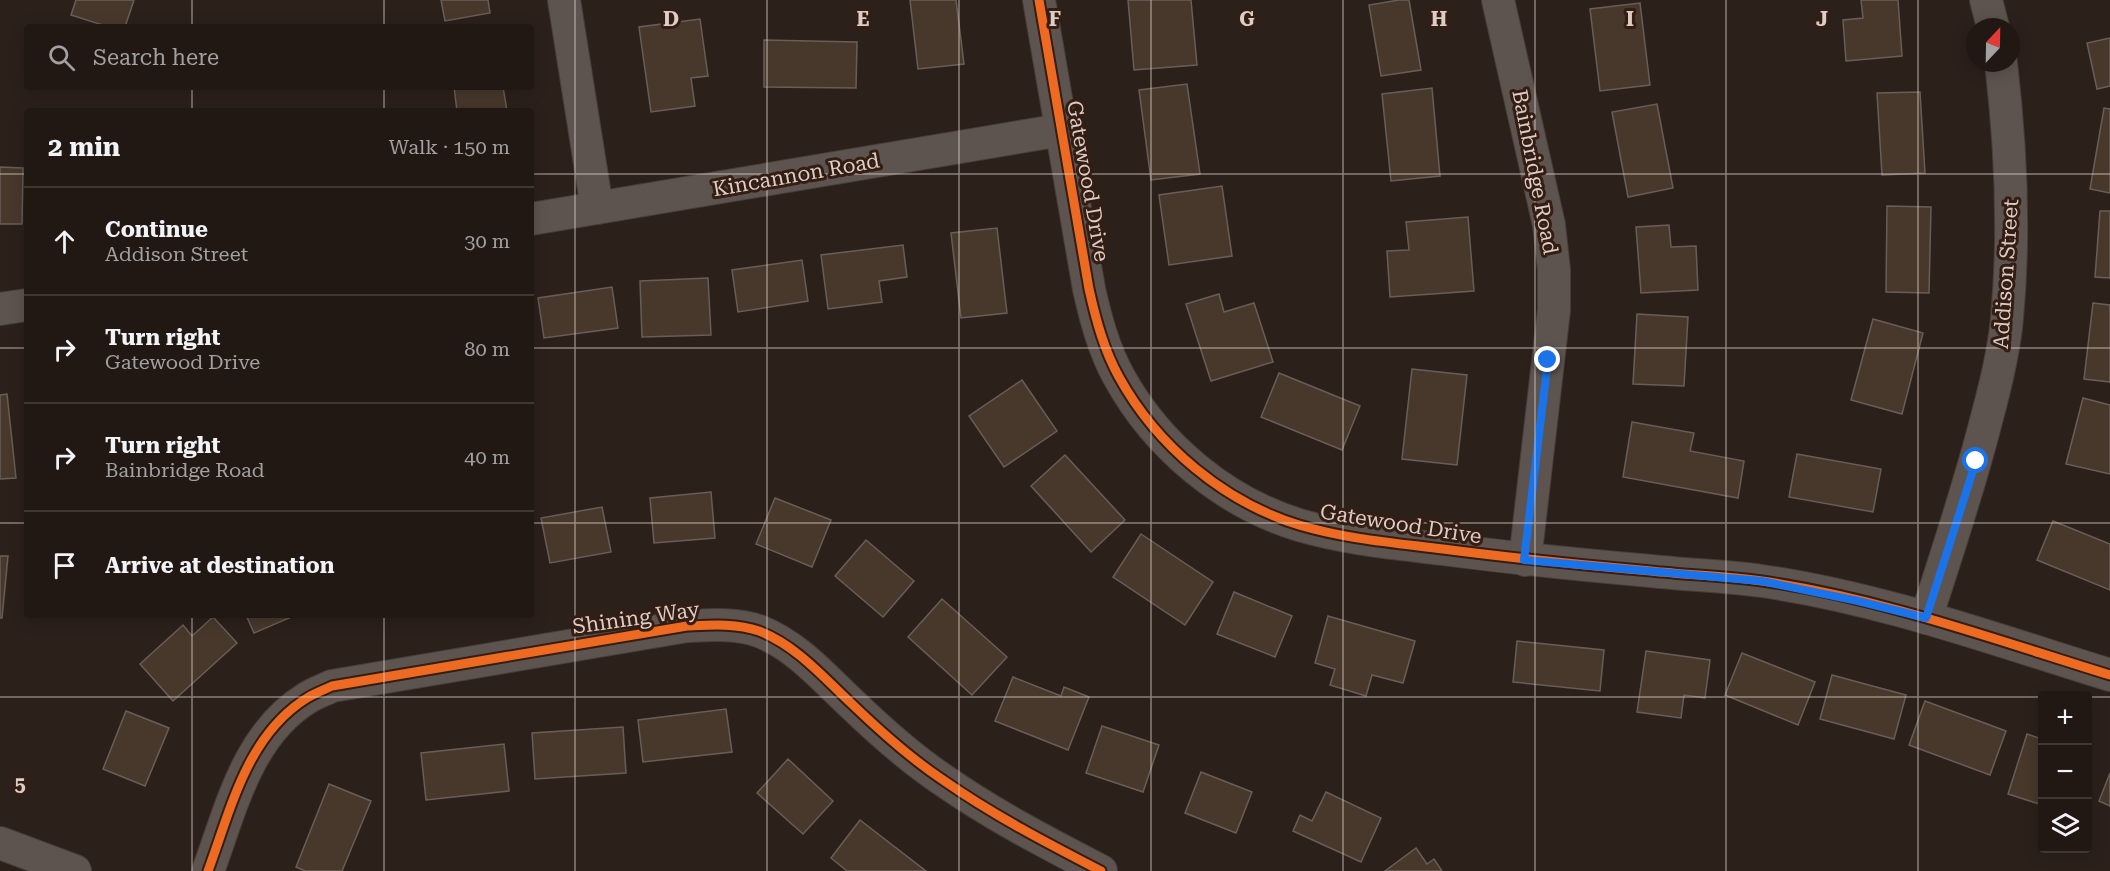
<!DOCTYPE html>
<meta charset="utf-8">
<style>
:root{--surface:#211814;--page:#2d2522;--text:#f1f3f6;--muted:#a2a0a0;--line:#3e3734}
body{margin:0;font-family:"Roboto Serif",serif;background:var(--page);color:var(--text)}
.controls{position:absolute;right:18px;bottom:18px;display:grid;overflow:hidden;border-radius:6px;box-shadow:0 3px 15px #0003}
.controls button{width:54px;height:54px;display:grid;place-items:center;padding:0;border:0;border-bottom:2px solid var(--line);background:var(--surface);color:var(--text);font:30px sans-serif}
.compass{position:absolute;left:1966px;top:18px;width:54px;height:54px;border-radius:50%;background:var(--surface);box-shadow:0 3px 15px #0003;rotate:22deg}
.stop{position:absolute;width:18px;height:18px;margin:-14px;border:4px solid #1a73e8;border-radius:50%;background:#fff}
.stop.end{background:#1a73e8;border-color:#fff;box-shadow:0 2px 6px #0008}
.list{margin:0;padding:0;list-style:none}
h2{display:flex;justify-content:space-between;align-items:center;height:78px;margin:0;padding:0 24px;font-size:26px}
h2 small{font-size:20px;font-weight:400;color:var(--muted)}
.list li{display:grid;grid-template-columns:39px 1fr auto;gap:18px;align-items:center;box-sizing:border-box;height:108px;padding:0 24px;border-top:2px solid var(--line)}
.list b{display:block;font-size:22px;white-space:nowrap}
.list p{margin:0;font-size:20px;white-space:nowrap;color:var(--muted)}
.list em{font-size:20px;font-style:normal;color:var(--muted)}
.icon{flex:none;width:33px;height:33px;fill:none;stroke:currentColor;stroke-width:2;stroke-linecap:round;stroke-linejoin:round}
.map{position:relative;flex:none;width:2110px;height:871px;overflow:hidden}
.search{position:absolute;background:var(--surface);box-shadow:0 3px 15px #0003;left:24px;top:24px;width:510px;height:66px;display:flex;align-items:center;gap:15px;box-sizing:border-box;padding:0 21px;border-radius:6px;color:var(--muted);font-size:22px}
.panel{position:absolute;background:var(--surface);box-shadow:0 3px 15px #0003;left:24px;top:108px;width:510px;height:510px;border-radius:6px}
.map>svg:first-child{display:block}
.building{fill:#48382c;stroke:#685e58;stroke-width:1.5}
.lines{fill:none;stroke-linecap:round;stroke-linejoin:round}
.minor-casing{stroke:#483d39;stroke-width:34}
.minor{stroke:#5d5450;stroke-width:32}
.cycleway-casing{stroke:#341d13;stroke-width:13}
.cycleway{stroke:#ed6a23;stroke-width:9}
.route{stroke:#1a73e8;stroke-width:8}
.grid{fill:none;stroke:#ddcdc6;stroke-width:1.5;stroke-opacity:0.55}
.labels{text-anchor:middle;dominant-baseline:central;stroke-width:6;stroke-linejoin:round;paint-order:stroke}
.street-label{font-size:21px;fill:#ddcdc6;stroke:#341d13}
.grid-label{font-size:20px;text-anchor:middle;font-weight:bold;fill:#ddcdc6;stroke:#341d13;stroke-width:6;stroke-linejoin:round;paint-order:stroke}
</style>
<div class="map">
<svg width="2110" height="871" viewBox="0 0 2110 871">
<rect width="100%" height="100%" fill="#2c201b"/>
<g class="building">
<polygon points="76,0 134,0 125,27 109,27 71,15"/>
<polygon points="441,0 488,0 490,13 445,21"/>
<polygon points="910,0 956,0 964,64 918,69"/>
<polygon points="1128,0 1191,0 1197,65 1134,70"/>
<polygon points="1399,0 1409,0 1421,70 1381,76 1369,5"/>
<polygon points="1861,0 1898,0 1902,56 1846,61 1843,20 1863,18"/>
<polygon points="1640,3 1650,85 1600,91 1590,9"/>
<polygon points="700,19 708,76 691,78 695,106 651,112 639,27"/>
<polygon points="2110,38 2110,86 2097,89 2087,43"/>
<polygon points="764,40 857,42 856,88 764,87"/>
<polygon points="1187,84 1200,174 1151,180 1139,90"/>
<polygon points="454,87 503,87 507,111 457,111"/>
<polygon points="1432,88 1440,176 1391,181 1382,94"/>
<polygon points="1920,92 1925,173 1882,175 1877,93"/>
<polygon points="1657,104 1673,188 1628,197 1612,112"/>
<polygon points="2104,108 2110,109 2110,193 2090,189"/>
<polygon points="0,167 23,168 22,224 0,224"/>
<polygon points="1222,186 1232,256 1169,265 1159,195"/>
<polygon points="1887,206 1931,207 1929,293 1886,292"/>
<polygon points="2100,211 2110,211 2110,278 2095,277"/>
<polygon points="1468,217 1474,291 1390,297 1387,251 1409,250 1406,222"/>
<polygon points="1669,225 1671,247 1696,246 1698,290 1641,293 1636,227"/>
<polygon points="997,228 1007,313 961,318 951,233"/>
<polygon points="903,245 907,277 879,281 882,302 828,309 821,255"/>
<polygon points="802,260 808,301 738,312 732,270"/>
<polygon points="708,278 711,335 642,337 640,281"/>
<polygon points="612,287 618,328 544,338 538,298"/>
<polygon points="1219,294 1224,312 1254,303 1273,362 1211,381 1186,304"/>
<polygon points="2093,303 2110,305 2110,382 2084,379"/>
<polygon points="1637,314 1688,317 1684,386 1633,384"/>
<polygon points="1873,319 1923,333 1902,414 1851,400"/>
<polygon points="1412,369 1467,375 1457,465 1402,459"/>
<polygon points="1279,373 1360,406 1342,450 1261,417"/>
<polygon points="1022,380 1057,431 1004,467 969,416"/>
<polygon points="7,394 16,478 0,479 0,395"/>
<polygon points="2083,398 2110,405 2110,474 2066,464"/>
<polygon points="1632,422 1694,433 1690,451 1744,461 1738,498 1623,477"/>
<polygon points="1797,454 1881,469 1873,512 1789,497"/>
<polygon points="1065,455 1125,520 1091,552 1031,486"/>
<polygon points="711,492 715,538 654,543 650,498"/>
<polygon points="775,498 831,520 812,567 756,544"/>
<polygon points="602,507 611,552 550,563 541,518"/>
<polygon points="2053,521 2110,544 2110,590 2037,560"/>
<polygon points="1141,534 1213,582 1185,625 1113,577"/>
<polygon points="866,540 914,581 883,617 835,576"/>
<polygon points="0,556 8,556 2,618 0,618"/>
<polygon points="1234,592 1292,616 1275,657 1217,634"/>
<polygon points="942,599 1007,657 972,695 908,637"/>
<polygon points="246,615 296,615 254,633"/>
<polygon points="1328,616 1415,641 1403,683 1372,675 1366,696 1330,685 1335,669 1315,663"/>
<polygon points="213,617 237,643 173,701 140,664 183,625 192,636"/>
<polygon points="1517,641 1604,650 1600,691 1513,682"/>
<polygon points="1646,651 1710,660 1705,698 1684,695 1681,718 1637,712"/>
<polygon points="1742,653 1815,682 1798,725 1725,695"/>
<polygon points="1832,675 1906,695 1894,739 1820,719"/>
<polygon points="1013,677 1061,696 1064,687 1089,697 1068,750 995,721"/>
<polygon points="1925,701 2006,731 1990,775 1909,745"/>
<polygon points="726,709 732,752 643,762 638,720"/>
<polygon points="126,711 169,728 145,786 103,769"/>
<polygon points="1102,726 1159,745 1143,792 1086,773"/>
<polygon points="623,727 626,773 535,779 532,733"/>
<polygon points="2027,734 2042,739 2042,805 2008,794"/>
<polygon points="504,744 509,791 426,800 421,753"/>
<polygon points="788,759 833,801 803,834 757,793"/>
<polygon points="1201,772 1252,792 1236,833 1185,813"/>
<polygon points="2110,773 2110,806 2099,801"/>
<polygon points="329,784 371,801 342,871 305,871 296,867"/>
<polygon points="1326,792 1381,818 1361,862 1293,831 1300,815 1312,821"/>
<polygon points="860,820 926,871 847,871 831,858"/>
<polygon points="1416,848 1427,864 1434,859 1442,871 1385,871"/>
</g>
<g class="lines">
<g class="minor-casing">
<g id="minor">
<polyline points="564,0 597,208"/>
<path d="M 1039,0 L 1089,289 C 1096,320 1104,350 1119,377 C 1157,446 1224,502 1299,525 C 1346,539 1395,543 1443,549 C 1512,558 1582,565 1651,571 C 1688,575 1725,576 1762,581 C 1881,598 1996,640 2110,675"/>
<polyline points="1498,0 1549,225 1554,270 1554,310 1525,560"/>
<polyline points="1986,0 1993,27"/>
<polyline points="531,219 1061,130"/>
<polyline points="0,309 27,305"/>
<path d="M 1926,618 C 1947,553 1969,488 1986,421 C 1995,388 2004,353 2007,318 C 2015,233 2011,148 2001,63"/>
<polyline points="0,843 75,871"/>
<path d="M 208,871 C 231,809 247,735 307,698 C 315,693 324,690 332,686 L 687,626 C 711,625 735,623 759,631 C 797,646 823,677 852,704 C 880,731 910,758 943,780 C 993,815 1047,843 1101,871"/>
</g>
</g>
<use href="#minor" class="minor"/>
<g class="cycleway-casing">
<g id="cycleway">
<path d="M 1039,0 L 1089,289 C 1096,320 1104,350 1119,377 C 1157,446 1224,502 1299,525 C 1346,539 1395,543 1443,549 C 1512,558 1582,565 1651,571 C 1688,575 1725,576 1762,581 C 1881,598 1996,640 2110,675"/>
<path d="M 208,871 C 231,809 247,735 307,698 C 315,693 324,690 332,686 L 687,626 C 711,625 735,623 759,631 C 797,646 823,677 852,704 C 880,731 910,758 943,780 C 993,815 1047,843 1101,871"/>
</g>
</g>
<use href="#cycleway" class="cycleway"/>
</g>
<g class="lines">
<polyline class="route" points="1548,360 1524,560 1761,581 1858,601 1926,618 1976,461"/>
</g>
<path class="grid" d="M 192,0 L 192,27M 384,0 L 384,27M 575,0 L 575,871M 767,0 L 767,871M 959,0 L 959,871M 1151,0 L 1151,871M 1343,0 L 1343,871M 1535,0 L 1535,871M 1726,0 L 1726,871M 1918,0 L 1918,871M 192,87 L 192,111M 384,87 L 384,111M 0,174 L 27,174M 531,174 L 2110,174M 0,348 L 27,348M 531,348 L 2110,348M 0,523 L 27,523M 531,523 L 2110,523M 192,615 L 192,871M 384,615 L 384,871M 0,697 L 2042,697M 2088,697 L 2110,697"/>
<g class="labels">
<g class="street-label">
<text transform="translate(1535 172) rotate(79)">Bainbridge Road</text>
<text transform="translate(796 175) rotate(-10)">Kincannon Road</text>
<text transform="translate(1088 181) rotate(80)">Gatewood Drive</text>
<text transform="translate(2006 274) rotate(-86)">Addison Street</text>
<text transform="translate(1401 524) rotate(9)">Gatewood Drive</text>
<text transform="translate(636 618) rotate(-8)">Shining Way</text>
</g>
</g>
<g class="grid-label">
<text x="671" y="26">D</text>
<text x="863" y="26">E</text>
<text x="1055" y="26">F</text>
<text x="1247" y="26">G</text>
<text x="1439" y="26">H</text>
<text x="1630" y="26">I</text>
<text x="1822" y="26">J</text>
<text x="20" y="791">5</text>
</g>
</svg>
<div class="controls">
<button>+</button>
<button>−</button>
<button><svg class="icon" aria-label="layers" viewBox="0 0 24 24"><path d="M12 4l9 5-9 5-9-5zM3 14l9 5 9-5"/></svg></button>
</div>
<svg class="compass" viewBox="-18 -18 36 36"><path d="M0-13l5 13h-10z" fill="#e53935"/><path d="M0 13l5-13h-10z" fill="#a2a0a0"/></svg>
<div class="stop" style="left:1976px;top:461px"></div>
<div class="stop end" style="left:1548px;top:360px"></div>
<div class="search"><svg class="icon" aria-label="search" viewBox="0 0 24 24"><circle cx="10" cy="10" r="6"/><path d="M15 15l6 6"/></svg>Search here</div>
<section class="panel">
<h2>2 min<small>Walk · 150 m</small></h2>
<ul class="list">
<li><svg class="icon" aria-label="ahead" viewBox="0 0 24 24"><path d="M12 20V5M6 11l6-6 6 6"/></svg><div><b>Continue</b><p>Addison Street</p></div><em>30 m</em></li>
<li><svg class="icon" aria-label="right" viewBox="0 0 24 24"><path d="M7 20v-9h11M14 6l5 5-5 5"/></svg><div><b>Turn right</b><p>Gatewood Drive</p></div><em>80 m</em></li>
<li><svg class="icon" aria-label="right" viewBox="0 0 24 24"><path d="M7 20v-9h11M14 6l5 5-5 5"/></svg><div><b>Turn right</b><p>Bainbridge Road</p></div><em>40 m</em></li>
<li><svg class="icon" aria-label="arrive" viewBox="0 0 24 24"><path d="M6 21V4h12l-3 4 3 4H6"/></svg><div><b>Arrive at destination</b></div></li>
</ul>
</section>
</div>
